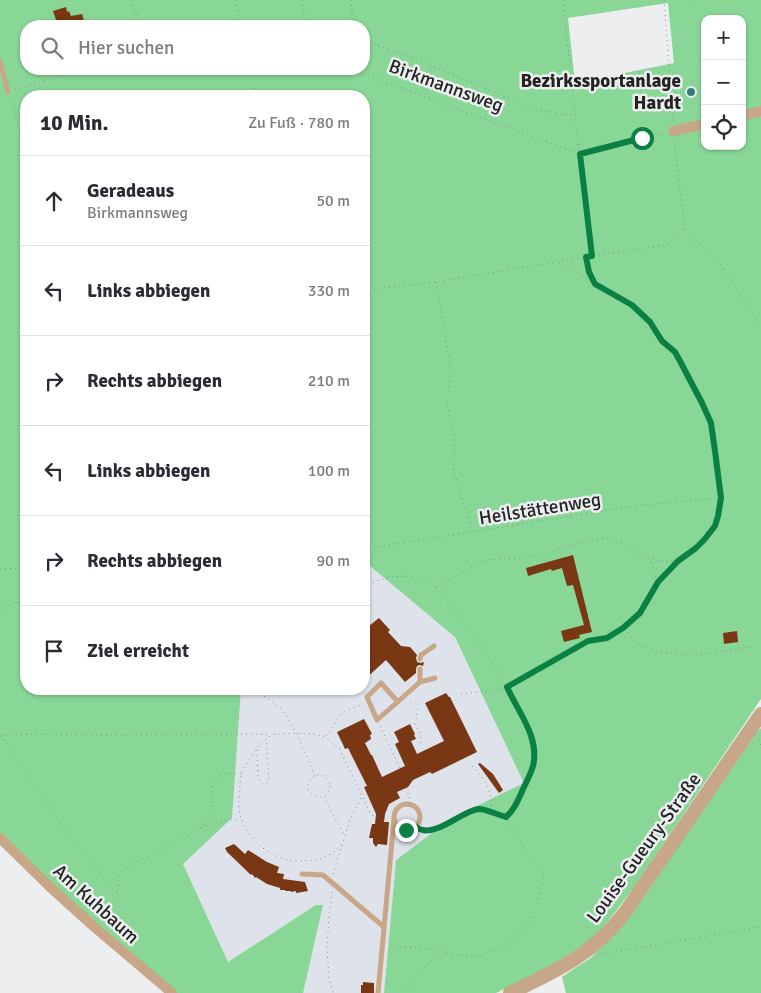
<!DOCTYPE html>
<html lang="de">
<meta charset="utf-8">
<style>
:root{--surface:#fff;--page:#f7f7f7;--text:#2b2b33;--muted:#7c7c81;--line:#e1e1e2}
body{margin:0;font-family:Signika,sans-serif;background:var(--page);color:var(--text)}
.controls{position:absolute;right:15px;top:15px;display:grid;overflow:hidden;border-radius:10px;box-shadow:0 1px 4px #0004}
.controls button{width:45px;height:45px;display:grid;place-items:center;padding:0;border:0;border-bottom:1px solid var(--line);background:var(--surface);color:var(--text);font:25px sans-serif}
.stop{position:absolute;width:15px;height:15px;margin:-11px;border:4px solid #0b8043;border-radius:50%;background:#fff}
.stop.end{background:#0b8043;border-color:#fff;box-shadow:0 1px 5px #0008}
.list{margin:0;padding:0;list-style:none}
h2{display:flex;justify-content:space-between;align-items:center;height:65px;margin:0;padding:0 20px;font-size:21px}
h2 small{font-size:16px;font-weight:400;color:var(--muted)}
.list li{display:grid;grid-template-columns:32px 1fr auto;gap:15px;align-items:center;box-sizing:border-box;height:90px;padding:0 20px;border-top:1px solid var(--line)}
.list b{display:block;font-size:19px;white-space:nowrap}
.list p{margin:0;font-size:16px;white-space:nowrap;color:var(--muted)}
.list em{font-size:16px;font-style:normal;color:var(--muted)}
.icon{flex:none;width:28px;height:28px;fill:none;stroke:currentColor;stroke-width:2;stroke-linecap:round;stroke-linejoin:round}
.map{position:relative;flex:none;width:761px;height:993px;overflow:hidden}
.search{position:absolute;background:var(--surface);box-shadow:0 1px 4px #0004;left:20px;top:20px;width:350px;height:55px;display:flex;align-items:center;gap:12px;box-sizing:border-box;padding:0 18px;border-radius:20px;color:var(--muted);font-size:19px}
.panel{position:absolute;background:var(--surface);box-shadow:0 1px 4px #0004;left:20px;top:90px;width:350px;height:605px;border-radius:20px}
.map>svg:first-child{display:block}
.built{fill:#dee2ea}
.green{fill:#88d797;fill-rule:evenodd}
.building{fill:#793714}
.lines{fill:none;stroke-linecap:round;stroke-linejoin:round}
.path{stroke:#898a8b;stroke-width:1;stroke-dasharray:1 4;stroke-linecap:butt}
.service{stroke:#c7a787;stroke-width:5}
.minor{stroke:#c7a787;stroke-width:10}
.tertiary{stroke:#c7a787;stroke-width:14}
.route{stroke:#0b8043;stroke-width:6}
.poi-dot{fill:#347d7b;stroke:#edeeef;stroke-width:2}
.labels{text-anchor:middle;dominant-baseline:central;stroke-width:5;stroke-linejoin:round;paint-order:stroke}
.poi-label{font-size:19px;font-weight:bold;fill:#232324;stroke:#edeeef;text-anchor:end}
.street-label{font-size:19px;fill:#232324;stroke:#edeeef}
</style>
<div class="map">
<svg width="761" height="993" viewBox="0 0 761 993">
<rect width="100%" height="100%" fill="#edeeef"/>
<polygon class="built" points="364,561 455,637 525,784 452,818 396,860 384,993 303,993 322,905 316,905 228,962 183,864 232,817 241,689 364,689"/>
<g class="green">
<path d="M 0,0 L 761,0 L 761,699 L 635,886 L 609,920 L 599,933 L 587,943 L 558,963 L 496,993 L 384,993 L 396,860 L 452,818 L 524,783 L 455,637 L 364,561 L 364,96 L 26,96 L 26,689 L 241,689 L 232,818 L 183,864 L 228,962 L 316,905 L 323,905 L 303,993 L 174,993 L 134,959 L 0,835 ZM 668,3 L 674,63 L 575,83 L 568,18 ZM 705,19 L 742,19 L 742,146 L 705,146 ZM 26,26 L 364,26 L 364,69 L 26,69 Z"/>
<polygon points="761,728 761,993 566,993 562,977 592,957 621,924 755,734"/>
</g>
<g class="building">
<polygon points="66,7 67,12 69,11 71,16 82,14 84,21 66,26 58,26 53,11"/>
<polygon points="573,555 592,632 579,635 580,638 564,642 561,631 584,625 573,585 567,586 562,568 552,571 551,569 528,576 526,568"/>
<polygon points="379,618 390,630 388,632 401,646 410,647 417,655 416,658 417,662 421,663 424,662 423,666 420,665 417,666 416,669 416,673 405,682 386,660 364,680 364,628 368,625 369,626"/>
<polygon points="737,631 738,642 724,644 723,633"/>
<polygon points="446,693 449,697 450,697 477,752 432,774 430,772 413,780 408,787 397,792 400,798 389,804 385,814 384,822 389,822 387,845 378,844 376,847 373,843 373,838 369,838 372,824 375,824 376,814 364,787 367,786 348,748 345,749 337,732 364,719 372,734 370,735 371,739 365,743 371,755 372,755 382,777 405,766 395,744 399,742 394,732 410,724 415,734 414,735 416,739 411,741 417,754 444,741 425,703"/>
<polygon points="480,763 493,774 503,790 499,793 478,764"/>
<polygon points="234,844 245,854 248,850 267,862 279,867 277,873 284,874 283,879 305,882 308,891 296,893 296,891 291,892 291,891 285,891 285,890 280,890 280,888 267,884 256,877 255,878 252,874 251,875 227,852 225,848"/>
<polygon points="363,982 374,983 374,993 361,993 361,985 363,985"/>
</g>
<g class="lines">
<g class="path">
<polyline points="132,0 140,26"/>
<polyline points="235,0 241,26"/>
<polyline points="302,0 304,15 310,26"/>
<polyline points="351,0 353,26"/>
<polyline points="563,0 575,116 591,256 666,245 685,229"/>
<polyline points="664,0 673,121"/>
<polyline points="694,1 699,0"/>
<polyline points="236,26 243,26"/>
<polyline points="364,41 403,54 537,110 574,116"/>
<polyline points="251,69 257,96"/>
<polyline points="349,69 580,154 663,133"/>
<polyline points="15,90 84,69"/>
<polyline points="11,100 26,152"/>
<path d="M 674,140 L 685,229 C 692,241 705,247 716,257 L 761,327"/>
<polyline points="559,263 576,272 594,283"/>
<polyline points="436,282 451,370 447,406 455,437 453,468 472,532"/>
<polyline points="364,290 436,282 591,256"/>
<polyline points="364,549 634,506 720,498"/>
<polyline points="648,558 653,566 657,582"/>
<polyline points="0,569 26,568"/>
<path d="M 364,587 C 384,576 408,571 429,583 C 440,589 449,604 456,614 C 474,637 492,660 506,686 C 509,690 511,695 513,700 C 521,715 532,731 534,748 C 536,766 519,805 506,817 L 531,860 L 543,872 L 544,880 L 535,912 L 527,926 L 512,940 L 503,946 L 484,955 L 476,957 L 459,955 L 439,951 L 420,975 L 402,993"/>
<path d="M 436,587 L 483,561 C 499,558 514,559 529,557 C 552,553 592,535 612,539 L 656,561 L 677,561"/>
<polyline points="0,610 15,603 26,601"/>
<path d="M 625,628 C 629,634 633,642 640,645 C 643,647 647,648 651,649 C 684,660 720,652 754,646"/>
<path d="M 251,689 C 261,695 273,700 281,709 C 296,728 305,754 315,776"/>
<polyline points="461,694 488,691 507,687 588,641 607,638 623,628 640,613 657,582 678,561 696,548 704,540 715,526 718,516 721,498 715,451 711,423 702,403 681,361 675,352 662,341 650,322 632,305 614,296 595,284 589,272 587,257"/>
<polyline points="410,702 418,710 415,724 421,735 420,746"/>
<polyline points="349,709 361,705"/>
<polyline points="380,726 400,768"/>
<polyline points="1,735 36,734 107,735 254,734 269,735"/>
<path d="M 0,736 L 10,747 L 55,817 L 117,894 L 120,873 L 124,869 L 201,828 C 204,825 206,822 208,819 C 220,796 197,769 241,774"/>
<path d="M 326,736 C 334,729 336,716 345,711"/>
<polyline points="759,739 761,748"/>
<polyline points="257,750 258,777 260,781 262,784 266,784 269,780 266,740"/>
<path d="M 472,766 C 486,780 493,792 491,812"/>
<circle cx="319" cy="786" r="11"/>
<polyline points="406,788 409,796 411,804"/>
<polyline points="324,797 344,835"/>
<path d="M 416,827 C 418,828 421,830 423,830 C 439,834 463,811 479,809 C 487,809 497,815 505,817"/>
<polyline points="202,828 224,820 241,820"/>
<path d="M 342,845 C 336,850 330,855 323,858 C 314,861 306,861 296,861 C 270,859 248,840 240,815 C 238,807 239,797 240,788 C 240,784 240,778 242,773 C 244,767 248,762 251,757 C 258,747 265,737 276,734 C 291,734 314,731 326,738 C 331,741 335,745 339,748 L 371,815 L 381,817"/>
<polyline points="333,874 350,820 361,798"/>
<polyline points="332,892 329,918 327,947 329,978 333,993"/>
<polyline points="99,917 117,898 117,894"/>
<polyline points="390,946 422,948 438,951"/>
<polyline points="601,954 761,927"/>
</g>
<g class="service">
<polyline points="0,62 8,92"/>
<polyline points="420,659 421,655 434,646"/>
<polyline points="420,669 420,682 435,678"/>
<polyline points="398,702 381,683 367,697 377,720 420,682"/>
<circle cx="407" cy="817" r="13"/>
<polyline points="302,874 323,875 384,927"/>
<polyline points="378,993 394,819"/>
</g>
<g class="minor">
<polyline points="742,116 761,111"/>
<polyline points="673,131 705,124"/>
<polyline points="0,838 50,887 92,925 172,993"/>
</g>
<path class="tertiary" d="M 510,993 C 557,971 594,954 626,911 L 761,714"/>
</g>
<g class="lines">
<path class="route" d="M 406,830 L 409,830 L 416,827 C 418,828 420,830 423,830 C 439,834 464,810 479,809 C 486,809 498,815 506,817 C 515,809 519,798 524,787 C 527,781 531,773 533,766 C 540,737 518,712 507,687 L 588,641 L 607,638 L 623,628 L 640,613 L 658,582 L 678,561 L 696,548 L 704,540 L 715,526 L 718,516 L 721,498 L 715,451 L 711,423 L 702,403 L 680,361 L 675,352 L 662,341 L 650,322 L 632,305 L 595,284 L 589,272 L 586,257 L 592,256 L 580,154 L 642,138"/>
</g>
<circle class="poi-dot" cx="691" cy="92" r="5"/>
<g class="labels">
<g class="poi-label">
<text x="681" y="81">Bezirkssportanlage<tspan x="681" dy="22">Hardt</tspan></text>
</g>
<g class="street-label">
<text transform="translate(446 86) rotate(20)">Birkmannsweg</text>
<text transform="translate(540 509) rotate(-9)">Heilstättenweg</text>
<text transform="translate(644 848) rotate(-54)">Louise-Gueury-Straße</text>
<text transform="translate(96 904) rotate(42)">Am Kuhbaum</text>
</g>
</g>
</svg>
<div class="controls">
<button>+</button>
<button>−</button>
<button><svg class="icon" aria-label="locate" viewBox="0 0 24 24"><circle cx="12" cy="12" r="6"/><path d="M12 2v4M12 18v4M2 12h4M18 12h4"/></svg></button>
</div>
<div class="stop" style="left:642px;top:138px"></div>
<div class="stop end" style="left:406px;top:830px"></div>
<div class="search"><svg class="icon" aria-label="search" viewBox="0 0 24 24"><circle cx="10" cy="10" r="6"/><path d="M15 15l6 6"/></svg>Hier suchen</div>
<section class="panel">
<h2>10 Min.<small>Zu Fuß · 780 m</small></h2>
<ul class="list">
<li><svg class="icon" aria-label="ahead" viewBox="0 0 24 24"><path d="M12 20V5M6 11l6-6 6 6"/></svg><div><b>Geradeaus</b><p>Birkmannsweg</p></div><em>50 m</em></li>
<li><svg class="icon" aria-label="left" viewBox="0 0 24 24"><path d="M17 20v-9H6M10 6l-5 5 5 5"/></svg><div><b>Links abbiegen</b></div><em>330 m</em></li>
<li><svg class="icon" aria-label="right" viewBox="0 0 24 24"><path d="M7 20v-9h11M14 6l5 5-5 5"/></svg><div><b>Rechts abbiegen</b></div><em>210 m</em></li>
<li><svg class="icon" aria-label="left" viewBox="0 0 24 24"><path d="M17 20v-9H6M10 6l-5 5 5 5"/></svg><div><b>Links abbiegen</b></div><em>100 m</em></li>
<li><svg class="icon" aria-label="right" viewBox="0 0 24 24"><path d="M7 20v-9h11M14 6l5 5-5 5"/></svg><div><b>Rechts abbiegen</b></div><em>90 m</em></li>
<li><svg class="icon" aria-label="arrive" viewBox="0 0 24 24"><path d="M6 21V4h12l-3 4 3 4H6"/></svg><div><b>Ziel erreicht</b></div></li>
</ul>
</section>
</div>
